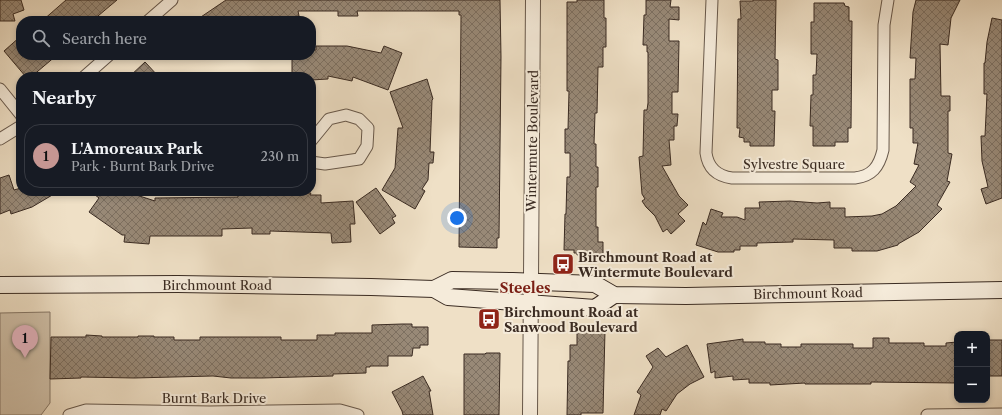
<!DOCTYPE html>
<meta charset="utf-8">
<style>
:root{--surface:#171b24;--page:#20242c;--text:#f1f3f6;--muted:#9ea1a6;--line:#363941;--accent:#c59692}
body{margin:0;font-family:"Libre Caslon Text",serif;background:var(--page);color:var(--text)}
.controls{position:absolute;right:12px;bottom:12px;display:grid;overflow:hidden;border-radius:8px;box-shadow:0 2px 6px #0003}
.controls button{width:36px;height:36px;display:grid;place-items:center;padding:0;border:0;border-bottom:1px solid var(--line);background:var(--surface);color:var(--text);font:20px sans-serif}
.you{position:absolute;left:457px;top:218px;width:14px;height:14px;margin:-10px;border:3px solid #fff;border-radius:50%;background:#1a73e8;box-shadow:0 0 0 6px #1a73e833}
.badge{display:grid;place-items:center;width:26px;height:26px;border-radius:50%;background:var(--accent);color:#111;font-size:13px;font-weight:700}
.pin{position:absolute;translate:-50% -33px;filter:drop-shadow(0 1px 2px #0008)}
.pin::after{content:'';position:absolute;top:21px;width:14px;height:12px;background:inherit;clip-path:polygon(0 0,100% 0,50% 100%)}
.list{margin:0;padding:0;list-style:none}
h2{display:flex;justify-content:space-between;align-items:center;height:52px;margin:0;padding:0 16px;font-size:17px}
h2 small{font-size:13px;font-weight:400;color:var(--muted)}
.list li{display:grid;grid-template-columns:26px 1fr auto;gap:12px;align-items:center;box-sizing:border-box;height:64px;margin:0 8px 8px;padding:0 8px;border:1px solid var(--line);border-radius:16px}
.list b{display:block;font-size:15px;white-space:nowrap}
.list p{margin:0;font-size:13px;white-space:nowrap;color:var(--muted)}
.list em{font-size:13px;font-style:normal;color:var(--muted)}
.icon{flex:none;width:22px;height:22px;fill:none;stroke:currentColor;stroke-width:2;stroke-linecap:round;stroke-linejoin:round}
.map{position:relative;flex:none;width:1002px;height:415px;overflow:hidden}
.search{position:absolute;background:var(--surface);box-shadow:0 2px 6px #0003;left:16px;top:16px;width:300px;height:44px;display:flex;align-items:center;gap:10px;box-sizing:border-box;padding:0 14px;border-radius:16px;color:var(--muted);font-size:15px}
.panel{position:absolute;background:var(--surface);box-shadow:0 2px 6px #0003;left:16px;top:72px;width:300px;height:124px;border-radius:16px}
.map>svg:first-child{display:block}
.green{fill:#d0c1aa;stroke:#857666}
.building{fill:url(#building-cross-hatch);stroke:#3a2b22}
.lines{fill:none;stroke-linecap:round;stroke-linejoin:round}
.minor-casing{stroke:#67584b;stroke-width:13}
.tertiary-casing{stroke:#67584b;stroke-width:16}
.secondary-casing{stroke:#3a2b22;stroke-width:18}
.minor{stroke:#f5ebda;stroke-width:11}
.tertiary{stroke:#f5ebda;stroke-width:14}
.secondary{stroke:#f5ebda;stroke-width:16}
.labels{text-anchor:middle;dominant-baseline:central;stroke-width:4;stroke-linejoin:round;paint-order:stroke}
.street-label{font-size:13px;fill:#3a2b22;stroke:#f5ebda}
.poi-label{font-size:13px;font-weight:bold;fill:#3a2b22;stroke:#f5ebda;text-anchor:start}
.neighbourhood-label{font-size:14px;font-weight:bold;fill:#7a1f14;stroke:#f5ebda}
</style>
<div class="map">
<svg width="1002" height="415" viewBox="0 0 1002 415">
<defs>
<pattern id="building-cross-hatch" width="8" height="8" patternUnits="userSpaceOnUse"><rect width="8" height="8" fill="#988977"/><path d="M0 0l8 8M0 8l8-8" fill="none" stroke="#7d7061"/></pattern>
</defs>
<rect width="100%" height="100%" fill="#efe0c6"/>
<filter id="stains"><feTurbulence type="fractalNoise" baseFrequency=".005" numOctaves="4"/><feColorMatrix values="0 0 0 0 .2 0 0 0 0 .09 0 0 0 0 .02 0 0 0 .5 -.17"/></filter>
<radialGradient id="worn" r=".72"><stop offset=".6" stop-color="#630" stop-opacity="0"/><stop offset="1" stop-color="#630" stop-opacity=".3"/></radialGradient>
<polygon class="green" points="50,312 50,403 41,415 0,415 0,313"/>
<g class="building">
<polygon points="0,0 21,0 24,10 13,14 15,21 0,21"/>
<polygon points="66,0 117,0 92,21 42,21"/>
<polygon points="226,0 500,0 501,57 499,238 497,238 497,248 459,247 461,15 459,15 459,11 357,11 358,16 338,16 338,11 298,11 299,16 277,19 272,21 195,21"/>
<polygon points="577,0 604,0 604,18 606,18 606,47 603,47 603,67 598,67 597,113 595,113 594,144 596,144 596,167 598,167 598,187 596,187 596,227 598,227 598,242 603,242 603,255 599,255 599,259 589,259 589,255 577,255 577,253 574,253 574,250 564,250 565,214 566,214 567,177 570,177 570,153 565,153 565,129 568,129 569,91 567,91 567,2 577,2"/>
<polygon points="646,0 671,0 670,7 679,7 679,20 669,19 669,41 679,41 678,92 672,92 672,114 678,114 677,126 674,126 674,140 669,140 671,165 662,166 679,196 688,205 678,214 685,221 671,234 667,229 663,232 655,216 646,207 642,201 645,199 642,194 639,157 643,156 644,110 647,110 648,103 648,52 647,52 647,45 643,45 644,15 646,15"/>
<polygon points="753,0 776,0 775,59 778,60 778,90 772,90 772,111 775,111 774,146 750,146 750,142 744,142 744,138 739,137 740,128 737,128 738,19 741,19 740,1 753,1"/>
<polygon points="916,0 960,0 951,18 948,45 940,44 941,96 950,96 950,111 948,111 948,153 952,154 947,181 950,182 937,205 942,209 919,232 898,244 898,245 877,251 852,251 852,248 834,248 834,240 793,239 793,242 757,243 757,246 740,246 740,250 734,250 734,252 718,252 696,245 703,222 706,225 711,209 723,213 721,217 737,217 745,220 745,208 760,208 759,202 790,201 817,203 830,202 830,208 845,208 845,217 872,216 882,214 896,206 916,186 910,182 919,165 914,164 918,143 913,143 913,128 910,128 910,79 915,79 916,58 910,58 913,12"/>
<polygon points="814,3 844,3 845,6 849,7 849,21 852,21 851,128 848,128 848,142 835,142 835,146 813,146 813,126 810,126 811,95 813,95 813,75 816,75 817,54 811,54 811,22 814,22"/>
<polygon points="992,18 1002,20 1002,198 986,204 981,189 988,187 982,161 981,136 985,136 987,94 984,94 984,63 985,63 987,42"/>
<polygon points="21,36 21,55 57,55 31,77 26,77 4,51"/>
<polygon points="316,46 347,46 381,53 384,46 402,53 388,90 353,77 352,81 328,76 328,79 311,80 311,77 292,77 292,55 311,55 311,50 316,50"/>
<polygon points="145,62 159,77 129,77"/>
<polygon points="427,79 433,99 432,100 430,152 434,152 433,163 429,163 428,180 422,189 425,191 415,209 382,190 395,168 398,128 403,128 390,92"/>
<polygon points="9,175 14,190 21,188 21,191 59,191 32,207 11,214 10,210 0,214 0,178"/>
<polygon points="376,188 396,216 392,218 395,223 380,234 356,202"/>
<polygon points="90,191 124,191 155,201 155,198 238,197 238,193 273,194 273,195 298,195 298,193 311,193 310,195 321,195 321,203 353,201 355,224 350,224 351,242 332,243 331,233 270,231 270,234 252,234 252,228 222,229 222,236 150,236 149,244 124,242 125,235 122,235 89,212 99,198"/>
<polygon points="402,324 412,324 412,327 428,327 428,345 420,345 420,348 413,348 412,356 388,356 388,366 370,366 370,367 366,367 366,373 333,374 333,376 262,378 231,378 213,376 134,378 81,377 81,378 50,379 51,337 86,337 86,335 102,336 102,337 138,337 138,336 154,336 154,337 174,337 174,340 200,340 200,337 281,337 281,340 317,340 317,335 335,335 335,333 372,333 372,325"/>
<polygon points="577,330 605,330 603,413 581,413 581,415 567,415 568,361 570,361 570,345 577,345"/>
<polygon points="873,338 889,338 889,343 924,343 924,346 946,346 946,343 957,342 957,383 871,382 871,384 805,384 805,383 770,385 770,383 749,383 749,379 733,380 733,376 715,378 715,371 711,373 707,344 743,339 743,342 765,342 765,344 781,344 781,347 801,347 801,344 853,344 853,348 873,348"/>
<rect x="987" y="340" width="15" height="36"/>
<polygon points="687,345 704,377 690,384 677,394 666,411 662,409 660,415 634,415 641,395 637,392 653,367 646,356 658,348 666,357"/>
<polygon points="486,353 500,353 499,415 464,415 464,354 485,354"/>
<polygon points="423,376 431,391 429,391 433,415 403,415 402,411 392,392"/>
</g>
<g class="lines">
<g class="minor-casing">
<g id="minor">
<path d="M 712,0 L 706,153 C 708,168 717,176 732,178 L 855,178 C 872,176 879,167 883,150 L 884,25 L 888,0"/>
<polyline points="148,21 172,0"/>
<polyline points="84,77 109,55"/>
<polyline points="0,89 21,115"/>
<polyline points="0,139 21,126"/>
<polyline points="311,141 329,119 346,115 359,119 368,128 367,146 359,159 325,164 311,162"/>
<polyline points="69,415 86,410 210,412 340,410 358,415"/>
<polyline points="927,415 1002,414"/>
</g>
</g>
<g class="tertiary-casing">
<polyline id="tertiary" points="530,415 533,0"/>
</g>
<g class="secondary-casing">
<g id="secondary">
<polyline points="0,285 178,284 371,287 434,289 452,280 513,281 595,284 614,295 686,296 1002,290"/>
<polyline points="434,289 448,297 595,308 614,295"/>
</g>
</g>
<use href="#minor" class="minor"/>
<use href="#tertiary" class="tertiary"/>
<use href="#secondary" class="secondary"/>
</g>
<defs>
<g id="bus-square" transform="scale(1.15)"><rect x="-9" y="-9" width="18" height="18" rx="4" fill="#8f2418" stroke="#f5ebda"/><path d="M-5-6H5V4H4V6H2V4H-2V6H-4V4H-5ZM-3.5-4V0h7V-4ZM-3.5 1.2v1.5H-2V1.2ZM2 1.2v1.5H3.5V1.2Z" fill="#fff"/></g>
</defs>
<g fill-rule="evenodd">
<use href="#bus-square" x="563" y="264"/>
<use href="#bus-square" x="489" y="319"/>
</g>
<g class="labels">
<g class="street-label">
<text transform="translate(532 141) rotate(-89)">Wintermute Boulevard</text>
<text x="794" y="164">Sylvestre Square</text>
<text x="217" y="285">Birchmount Road</text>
<text transform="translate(808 293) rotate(-1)">Birchmount Road</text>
<text x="214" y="398">Burnt Bark Drive</text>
</g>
<g class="poi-label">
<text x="578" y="257">Birchmount Road at<tspan x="578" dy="15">Wintermute Boulevard</tspan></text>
<text x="504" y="312">Birchmount Road at<tspan x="504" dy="15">Sanwood Boulevard</tspan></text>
</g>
<g class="neighbourhood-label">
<text x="525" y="288">Steeles</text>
</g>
</g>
<rect width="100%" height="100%" filter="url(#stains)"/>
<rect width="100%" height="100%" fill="url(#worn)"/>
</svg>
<div class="controls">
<button>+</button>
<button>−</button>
</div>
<div class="you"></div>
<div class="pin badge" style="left:25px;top:358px">1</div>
<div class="search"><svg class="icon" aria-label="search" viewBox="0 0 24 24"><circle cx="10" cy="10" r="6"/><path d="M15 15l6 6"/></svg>Search here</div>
<section class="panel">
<h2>Nearby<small></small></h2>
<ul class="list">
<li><span class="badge">1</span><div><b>L'Amoreaux Park</b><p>Park · Burnt Bark Drive</p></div><em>230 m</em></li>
</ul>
</section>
</div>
